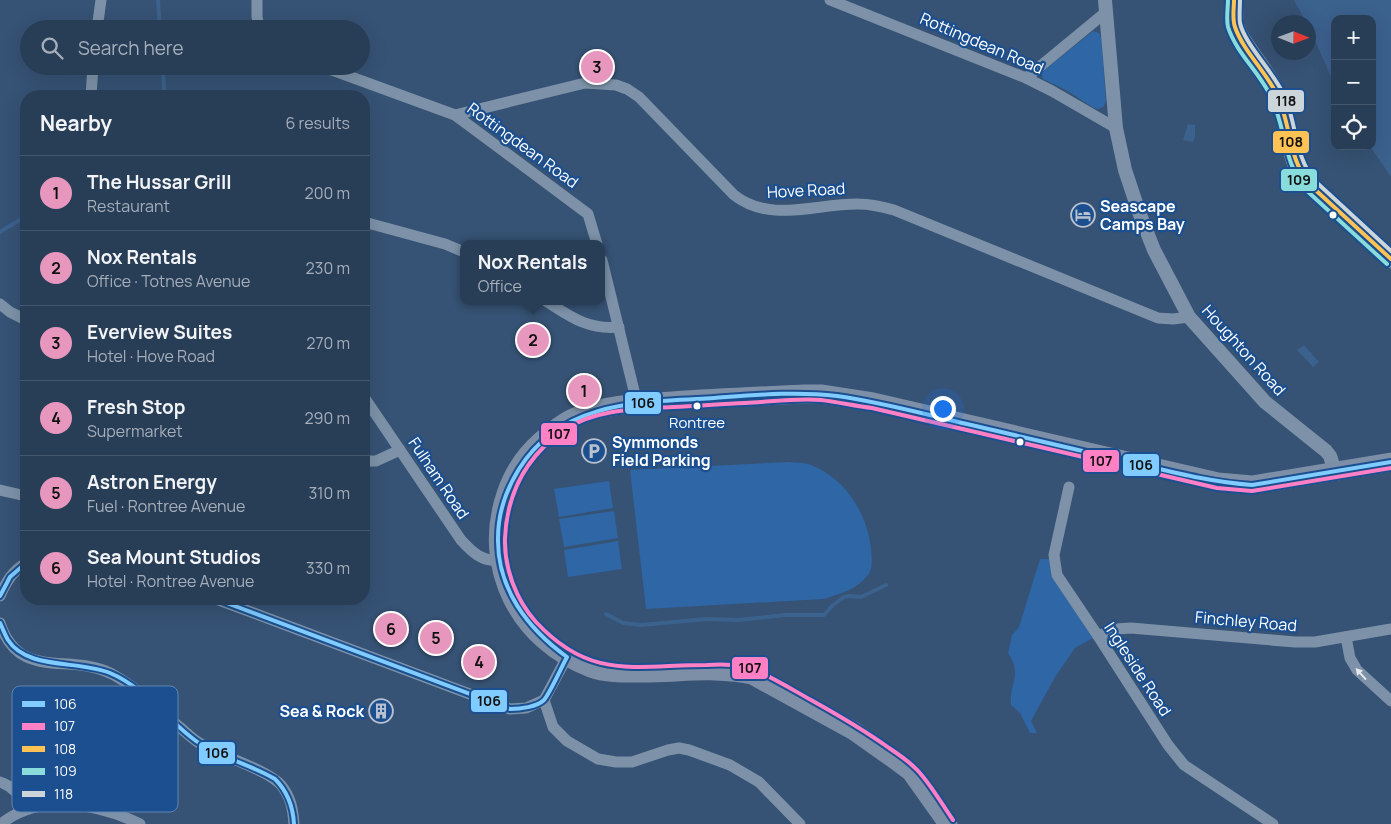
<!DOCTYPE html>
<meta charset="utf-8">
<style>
:root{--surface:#283e57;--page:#344961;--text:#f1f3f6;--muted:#a5aeba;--line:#44576d;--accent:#e797bd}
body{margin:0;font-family:Manrope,sans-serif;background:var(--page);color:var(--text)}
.controls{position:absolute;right:15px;top:15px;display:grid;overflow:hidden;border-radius:10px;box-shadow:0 5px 20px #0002}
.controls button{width:45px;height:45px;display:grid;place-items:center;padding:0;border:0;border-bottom:1px solid var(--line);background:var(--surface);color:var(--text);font:25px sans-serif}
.compass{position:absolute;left:1271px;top:15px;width:45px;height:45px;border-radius:50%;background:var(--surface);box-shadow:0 5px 20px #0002;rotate:91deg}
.you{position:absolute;left:942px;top:408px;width:18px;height:18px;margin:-12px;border:4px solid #fff;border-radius:50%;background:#1a73e8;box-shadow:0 0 0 8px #1a73e833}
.badge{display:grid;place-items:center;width:32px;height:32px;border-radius:50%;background:var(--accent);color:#111;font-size:16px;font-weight:700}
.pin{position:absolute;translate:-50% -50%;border:2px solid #fff;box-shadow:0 1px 5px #0006}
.popup{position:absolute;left:460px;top:240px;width:145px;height:65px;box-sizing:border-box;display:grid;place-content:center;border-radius:10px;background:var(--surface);filter:drop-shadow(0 1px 4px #0005);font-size:16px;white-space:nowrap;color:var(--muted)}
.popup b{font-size:19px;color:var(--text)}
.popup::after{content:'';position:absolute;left:50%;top:100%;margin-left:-10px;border:10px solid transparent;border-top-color:var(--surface)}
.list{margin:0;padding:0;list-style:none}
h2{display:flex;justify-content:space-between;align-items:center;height:65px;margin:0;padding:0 20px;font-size:21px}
h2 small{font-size:16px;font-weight:400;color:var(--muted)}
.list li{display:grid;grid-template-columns:32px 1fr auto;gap:15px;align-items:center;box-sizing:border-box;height:75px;padding:0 20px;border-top:1px solid var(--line)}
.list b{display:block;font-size:19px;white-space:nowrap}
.list p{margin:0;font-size:16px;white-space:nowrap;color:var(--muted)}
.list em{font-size:16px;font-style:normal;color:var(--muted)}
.icon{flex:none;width:28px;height:28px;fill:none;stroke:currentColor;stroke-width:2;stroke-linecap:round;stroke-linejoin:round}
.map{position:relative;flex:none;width:1391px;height:824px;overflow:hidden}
.search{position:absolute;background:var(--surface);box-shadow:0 5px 20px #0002;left:20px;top:20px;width:350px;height:55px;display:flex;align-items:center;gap:12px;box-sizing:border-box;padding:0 18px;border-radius:28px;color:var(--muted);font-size:19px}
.panel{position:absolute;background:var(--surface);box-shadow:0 5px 20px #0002;left:20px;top:90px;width:350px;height:515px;border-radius:20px}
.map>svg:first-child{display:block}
.green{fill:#2f66a5}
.water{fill:#3b618d}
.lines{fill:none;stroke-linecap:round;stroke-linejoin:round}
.stream{stroke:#3b618d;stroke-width:4}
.minor{stroke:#7d92a8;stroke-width:11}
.tertiary{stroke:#7d92a8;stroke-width:14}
.primary{stroke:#7d8ea7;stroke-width:19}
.bus-1-casing{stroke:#1b4f8f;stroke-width:8}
.bus-2-casing{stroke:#1b4f8f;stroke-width:8}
.bus-3-casing{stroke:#1b4f8f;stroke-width:8}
.bus-4-casing{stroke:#1b4f8f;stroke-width:8}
.bus-5-casing{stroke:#1b4f8f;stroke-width:8}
.bus-1{stroke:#80cbff;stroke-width:4}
.bus-2{stroke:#ff80c4;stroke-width:4}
.bus-3{stroke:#ffc254;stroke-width:4}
.bus-4{stroke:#88dcdb;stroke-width:4}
.bus-5{stroke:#ccd5d9;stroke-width:4}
.oneway{fill:#e5e9ee}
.bus-dot{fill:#fff;stroke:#1b4f8f;stroke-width:2}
.labels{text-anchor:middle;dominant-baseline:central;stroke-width:4.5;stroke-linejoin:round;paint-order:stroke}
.bus-label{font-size:15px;fill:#fff;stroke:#1b4f8f}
.street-label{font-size:16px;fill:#fff;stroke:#1b4f8f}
.poi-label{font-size:16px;font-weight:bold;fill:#fff;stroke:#1b4f8f;text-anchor:start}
.key{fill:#1b4f8f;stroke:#5f84b1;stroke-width:1}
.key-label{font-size:14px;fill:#fff}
.line-badge{stroke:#1b4f8f;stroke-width:2}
.pale-badge-label{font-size:14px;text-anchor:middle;font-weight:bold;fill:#111}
</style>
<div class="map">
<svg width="1391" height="824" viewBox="0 0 1391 824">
<rect width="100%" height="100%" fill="#365274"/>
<g class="green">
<polygon points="1093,31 1099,33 1101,38 1106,100 1104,106 1099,109 1094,108 1066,90 1043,79 1041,73"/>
<path d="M 788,462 C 795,463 804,462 811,465 C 846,479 867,513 871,549 C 872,557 873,569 868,575 C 858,589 839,594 824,599 L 646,609 L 630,470 Z"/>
<polygon points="609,481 613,508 559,517 554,489"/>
<polygon points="614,511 618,538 564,547 559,519"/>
<polygon points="618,541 622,569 568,577 564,550"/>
<path d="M 1040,559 L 1049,559 L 1053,578 L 1093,638 L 1075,648 L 1055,677 L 1031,721 L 1037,733 L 1030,733 L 1020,713 L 1011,705 C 1009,682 1023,676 1008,653 L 1012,635 L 1019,627 Z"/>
</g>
<g class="water">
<polygon points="1294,0 1391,0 1391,177 1370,146 1372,146 1372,19 1335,19 1335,86 1309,27 1308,22 1306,22"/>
<polygon points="1188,124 1195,125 1195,137 1193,142 1183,140"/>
<polygon points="1304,345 1319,362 1313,367 1297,350"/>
</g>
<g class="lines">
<g class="stream">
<polyline points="158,0 160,29"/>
<polyline points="162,96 164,91 163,66"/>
<polyline points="0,232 26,216"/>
<polyline points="606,614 623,623 642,625 706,619 738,620 785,615 824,615 833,605 844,597 850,596 861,597 886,585"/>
</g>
<g class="minor">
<polyline points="257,0 257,17 260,29"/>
<polyline points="830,0 1026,78 1052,91 1116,128"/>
<polyline points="97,29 101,0"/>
<polyline points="321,66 455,115 588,214 597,244"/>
<polyline points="1026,78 1106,12"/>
<polyline points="91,96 93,66"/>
<path d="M 455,115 L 585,83 L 616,85 L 627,89 L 639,97 L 734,195 C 771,224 817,203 859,204 C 871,204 883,207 894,210 L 1158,318 L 1173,319 L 1189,317"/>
<polyline points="364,222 445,244 464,252"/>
<polyline points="602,260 637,403"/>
<path d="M 546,301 C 571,317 588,330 619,327"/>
<polyline points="0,304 10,312 26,320"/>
<path d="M 364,397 L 461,540 C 472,552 482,562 499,560"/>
<polyline points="364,461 376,461 400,450"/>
<polyline points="1069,487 1054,555 1057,575 1098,636 1168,745 1184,765 1273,824"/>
<polyline points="0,490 26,496"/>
<path d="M 0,596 C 6,582 13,570 26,563"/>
<polyline points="216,599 510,709 526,708 544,700 567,657"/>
<path d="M 0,623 C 19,682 69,652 112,674 C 136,687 157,707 177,725 C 185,731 192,739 201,744 C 221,756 268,770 281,785 C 291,797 293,810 294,824"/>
<polyline points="1098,636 1116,629 1131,628 1295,642 1315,642 1391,629"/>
<polyline points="1346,637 1350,658 1357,670 1391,701"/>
<polyline points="544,700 553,727 567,741 598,759 616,762 632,762 668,750 679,748 689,750 730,765 759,782 800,824"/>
<path d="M 0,782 C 13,786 22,798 28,809"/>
<path d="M 1,824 C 40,792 99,804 140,824"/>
</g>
<polyline class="tertiary" points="1105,0 1116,128 1125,170 1139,212 1154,250 1189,317 1265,402 1326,451 1330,456 1335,471"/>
<g class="primary">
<path d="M 1234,0 L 1234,24 L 1238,34 C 1250,56 1269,75 1279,99 C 1291,127 1288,163 1310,185 L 1391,259"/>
<path d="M 948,824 L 911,772 L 895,760 L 854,731 L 752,675 C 716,667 680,673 643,673 C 626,673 607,674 591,668 C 519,641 481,567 506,494 C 513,473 525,455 541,441 C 551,432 563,422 575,417 C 605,404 640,403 672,401 C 716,398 760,396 804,394 L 821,394 L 873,402 L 1218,482 L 1252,485 L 1391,462"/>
</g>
<g class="bus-1-casing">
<g id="bus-1">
<polyline points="0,596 10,577 26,563"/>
<path d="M 216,599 L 510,709 C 520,709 537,707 544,700 C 550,693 562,666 567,657 C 528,629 497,589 498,538 C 498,513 506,490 519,469 C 562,400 641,402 714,398 C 755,395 796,391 837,396 C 881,402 924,414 967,424 C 1018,436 1070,448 1121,460 C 1165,470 1207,482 1252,485 L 1391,462"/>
<path d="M 0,623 C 3,629 5,635 8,640 C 27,670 78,660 110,673 C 144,687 167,720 196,741 C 220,758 250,764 275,779 C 288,792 293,806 294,824"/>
</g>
</g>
<g class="bus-2-casing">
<path id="bus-2" d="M 953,820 C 943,806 927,778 914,767 C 907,760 898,754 889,748 C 864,730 838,715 811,700 C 793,690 775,679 757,671 C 743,664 722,664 707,665 C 635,665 591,681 536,622 C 516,600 504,568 505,538 C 507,493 527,456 564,430 C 595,409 637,409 673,407 C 697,406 721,404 745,403 C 770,402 796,398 821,400 C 838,402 855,406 872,408 L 1217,488 L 1252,491 L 1391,468"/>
</g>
<g class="bus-3-casing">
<path id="bus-3" d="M 1234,0 C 1234,8 1232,19 1235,27 C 1244,53 1268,73 1279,99 C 1291,128 1289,160 1310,185 L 1391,259"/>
</g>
<g class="bus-4-casing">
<path id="bus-4" d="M 1228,0 C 1228,8 1226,19 1228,27 C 1236,52 1257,70 1269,93 C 1286,124 1282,161 1306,190 L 1387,264"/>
</g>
<g class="bus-5-casing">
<path id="bus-5" d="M 1240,0 C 1240,7 1239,16 1240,23 C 1244,43 1274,73 1284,95 C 1297,123 1294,156 1315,181 L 1391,251"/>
</g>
<use href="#bus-1" class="bus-1"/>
<use href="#bus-2" class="bus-2"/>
<use href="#bus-3" class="bus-3"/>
<use href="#bus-4" class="bus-4"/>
<use href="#bus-5" class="bus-5"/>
</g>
<defs><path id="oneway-solid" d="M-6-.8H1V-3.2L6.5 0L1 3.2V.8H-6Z" transform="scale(1.25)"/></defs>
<use class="oneway" href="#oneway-solid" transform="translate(1361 674) rotate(-132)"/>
<defs>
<g id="hotel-ring" transform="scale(1.25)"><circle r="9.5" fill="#1b4f8f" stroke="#b9c2ce" stroke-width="1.5"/><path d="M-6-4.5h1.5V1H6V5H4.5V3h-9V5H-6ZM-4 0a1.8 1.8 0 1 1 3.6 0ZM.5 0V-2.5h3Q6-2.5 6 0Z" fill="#b9c2ce"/></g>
<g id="parking-ring" transform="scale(1.25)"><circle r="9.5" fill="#1b4f8f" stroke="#b9c2ce" stroke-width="1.5"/><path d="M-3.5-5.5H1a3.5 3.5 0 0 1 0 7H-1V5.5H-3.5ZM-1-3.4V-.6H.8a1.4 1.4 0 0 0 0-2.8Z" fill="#b9c2ce"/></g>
<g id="building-ring" transform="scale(1.25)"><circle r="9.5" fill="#1b4f8f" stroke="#b9c2ce" stroke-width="1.5"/><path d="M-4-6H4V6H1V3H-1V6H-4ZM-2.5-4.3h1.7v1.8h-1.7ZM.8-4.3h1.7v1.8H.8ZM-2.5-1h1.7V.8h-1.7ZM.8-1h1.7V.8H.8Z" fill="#b9c2ce"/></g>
</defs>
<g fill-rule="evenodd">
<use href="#hotel-ring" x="1083" y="215"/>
<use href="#parking-ring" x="594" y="451"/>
<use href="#building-ring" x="381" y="711"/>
</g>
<g class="bus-dot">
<circle cx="1333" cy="215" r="4.5"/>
<circle cx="697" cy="406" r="4.5"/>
<circle cx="1020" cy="442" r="4.5"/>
</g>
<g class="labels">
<g class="bus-label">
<text x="697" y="422">Rontree</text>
</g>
<g class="street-label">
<text transform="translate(982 43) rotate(23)">Rottingdean Road</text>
<text transform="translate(523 145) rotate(36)">Rottingdean Road</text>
<text transform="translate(806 190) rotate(-3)">Hove Road</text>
<text transform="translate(1244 350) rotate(48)">Houghton Road</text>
<text transform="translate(439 478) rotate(56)">Fulham Road</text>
<text transform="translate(1246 621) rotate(5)">Finchley Road</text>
<text transform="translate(1138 669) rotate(57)">Ingleside Road</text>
</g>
<g class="poi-label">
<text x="1100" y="206">Seascape<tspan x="1100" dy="18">Camps Bay</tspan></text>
<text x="612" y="442">Symmonds<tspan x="612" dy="18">Field Parking</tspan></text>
<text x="364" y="711" text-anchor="end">Sea &amp; Rock</text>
</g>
</g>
<rect x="12" y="686" width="166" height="126" rx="8" class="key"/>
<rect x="22" y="701" width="23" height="6" fill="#80cbff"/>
<rect x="22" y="723" width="23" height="7" fill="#ff80c4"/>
<rect x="22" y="746" width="23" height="6" fill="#ffc254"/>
<rect x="22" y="768" width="23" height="7" fill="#88dcdb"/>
<rect x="22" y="791" width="23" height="6" fill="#ccd5d9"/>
<g class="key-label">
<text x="54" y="709">106</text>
<text x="54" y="731">107</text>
<text x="54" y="754">108</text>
<text x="54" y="776">109</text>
<text x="54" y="799">118</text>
</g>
<g class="line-badge">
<rect x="1267" y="89" width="38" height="24" rx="5" fill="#ccd5d9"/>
<rect x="1272" y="130" width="38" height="24" rx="5" fill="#ffc254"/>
<rect x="1280" y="168" width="38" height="24" rx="5" fill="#88dcdb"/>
<rect x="624" y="391" width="38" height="24" rx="5" fill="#80cbff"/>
<rect x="540" y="422" width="38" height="24" rx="5" fill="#ff80c4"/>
<rect x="1082" y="449" width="38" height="24" rx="5" fill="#ff80c4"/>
<rect x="1122" y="453" width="38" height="24" rx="5" fill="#80cbff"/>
<rect x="731" y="656" width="38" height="24" rx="5" fill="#ff80c4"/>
<rect x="470" y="689" width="38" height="24" rx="5" fill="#80cbff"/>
<rect x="198" y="741" width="38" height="24" rx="5" fill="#80cbff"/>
</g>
<g class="pale-badge-label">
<text x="1286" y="106">118</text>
<text x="1291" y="147">108</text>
<text x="1299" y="185">109</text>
<text x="643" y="408">106</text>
<text x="559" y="439">107</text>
<text x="1101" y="466">107</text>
<text x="1141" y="470">106</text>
<text x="750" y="673">107</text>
<text x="489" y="706">106</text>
<text x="217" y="758">106</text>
</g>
</svg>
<div class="controls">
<button>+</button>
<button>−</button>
<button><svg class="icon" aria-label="locate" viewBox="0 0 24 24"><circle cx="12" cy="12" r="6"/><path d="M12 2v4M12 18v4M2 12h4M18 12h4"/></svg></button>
</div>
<svg class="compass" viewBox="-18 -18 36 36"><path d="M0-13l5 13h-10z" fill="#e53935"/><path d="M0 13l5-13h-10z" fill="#a5aeba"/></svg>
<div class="you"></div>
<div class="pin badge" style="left:584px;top:391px">1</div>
<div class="pin badge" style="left:533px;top:340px">2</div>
<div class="popup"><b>Nox Rentals</b>Office</div>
<div class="pin badge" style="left:597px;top:67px">3</div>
<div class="pin badge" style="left:479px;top:662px">4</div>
<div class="pin badge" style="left:436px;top:638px">5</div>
<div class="pin badge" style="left:391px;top:629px">6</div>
<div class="search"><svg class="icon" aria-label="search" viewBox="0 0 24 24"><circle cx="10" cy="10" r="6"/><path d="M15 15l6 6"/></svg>Search here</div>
<section class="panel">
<h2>Nearby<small>6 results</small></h2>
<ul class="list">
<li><span class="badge">1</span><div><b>The Hussar Grill</b><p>Restaurant</p></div><em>200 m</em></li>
<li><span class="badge">2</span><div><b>Nox Rentals</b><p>Office · Totnes Avenue</p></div><em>230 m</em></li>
<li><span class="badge">3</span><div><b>Everview Suites</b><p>Hotel · Hove Road</p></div><em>270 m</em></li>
<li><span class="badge">4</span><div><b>Fresh Stop</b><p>Supermarket</p></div><em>290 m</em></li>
<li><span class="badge">5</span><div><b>Astron Energy</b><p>Fuel · Rontree Avenue</p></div><em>310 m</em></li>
<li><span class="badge">6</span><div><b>Sea Mount Studios</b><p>Hotel · Rontree Avenue</p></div><em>330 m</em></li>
</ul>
</section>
</div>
